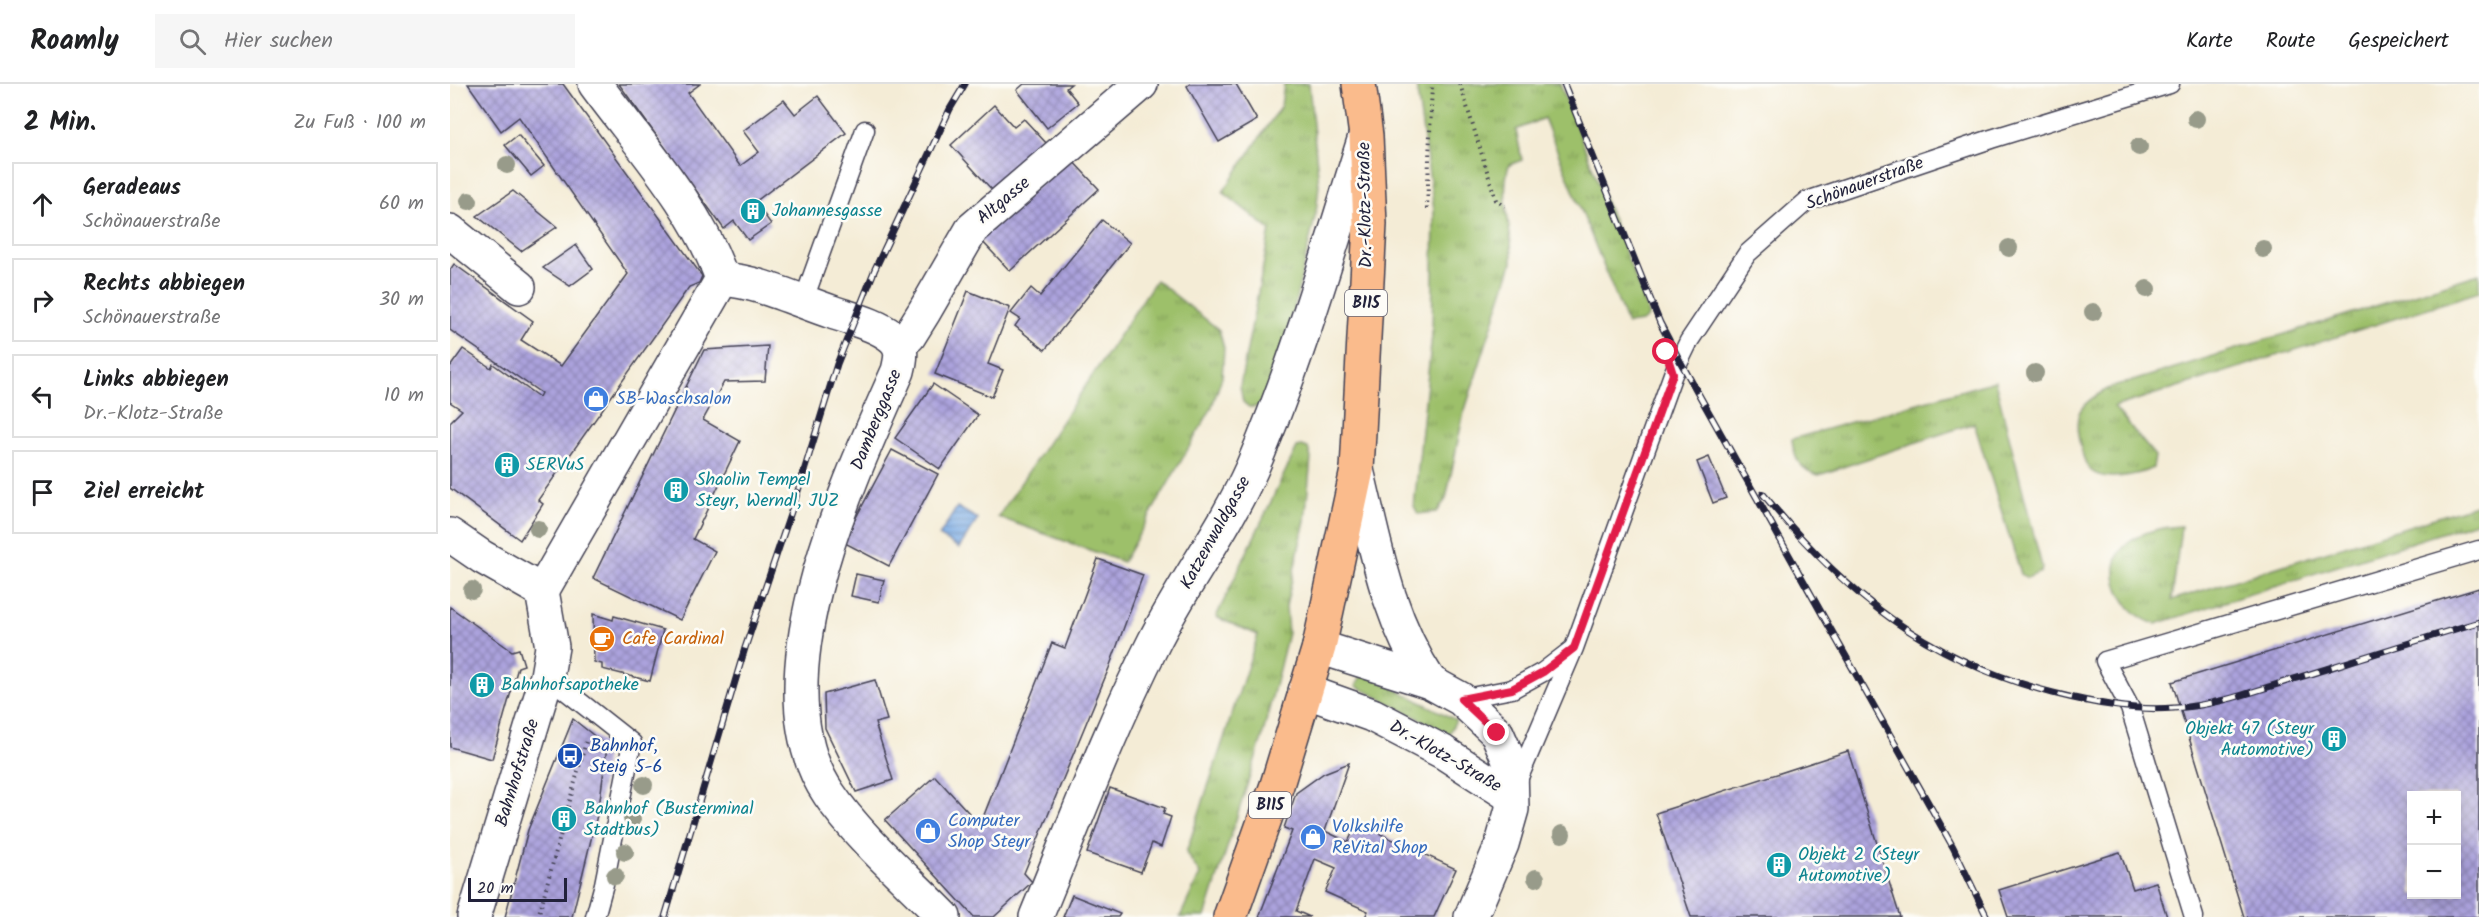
<!DOCTYPE html>
<html lang="de">
<meta charset="utf-8">
<style>
:root{--surface:#fff;--page:#f6f6f6;--text:#202124;--muted:#757577;--line:#e0e0e0}
body{margin:0;font-family:Kalam,sans-serif;background:var(--page);color:var(--text)}
.controls{position:absolute;right:18px;bottom:18px;display:grid;overflow:hidden;border-radius:0px;box-shadow:0 3px 15px #0003}
.controls button{width:54px;height:54px;display:grid;place-items:center;padding:0;border:0;border-bottom:2px solid var(--line);background:var(--surface);color:var(--text);font:30px sans-serif}
.scale{position:absolute;left:18px;bottom:15px;width:99px;box-sizing:border-box;padding-left:6px;border:3px solid #22223b;border-top:0;font-size:16px;line-height:21px;white-space:nowrap;color:#22223b;-webkit-text-stroke:4px #fdfcf7;paint-order:stroke}
.stop{position:absolute;width:18px;height:18px;margin:-14px;border:4px solid #e11d48;border-radius:50%;background:#fff}
.stop.end{background:#e11d48;border-color:#fff;box-shadow:0 2px 6px #0008}
.list{margin:0;padding:0;list-style:none}
h2{display:flex;justify-content:space-between;align-items:center;height:78px;margin:0;padding:0 24px;font-size:26px}
h2 small{font-size:20px;font-weight:400;color:var(--muted)}
.list li{display:grid;grid-template-columns:39px 1fr auto;gap:18px;align-items:center;box-sizing:border-box;height:84px;margin:0 12px 12px;padding:0 12px;border:2px solid var(--line);border-radius:0px}
.list b{display:block;font-size:22px;white-space:nowrap}
.list p{margin:0;font-size:20px;white-space:nowrap;color:var(--muted)}
.list em{font-size:20px;font-style:normal;color:var(--muted)}
.icon{flex:none;width:33px;height:33px;fill:none;stroke:currentColor;stroke-width:2;stroke-linecap:round;stroke-linejoin:round}
.map{position:relative;flex:none;width:2029px;height:833px;overflow:hidden}
header{display:flex;align-items:center;gap:36px;box-sizing:border-box;height:84px;padding:0 30px;background:var(--surface);border-bottom:2px solid var(--line)}
header strong{font-size:28px}
nav{display:flex;gap:33px;margin-inline-start:auto;font-size:21px}
.search{width:420px;height:54px;background:var(--page);display:flex;align-items:center;gap:15px;box-sizing:border-box;padding:0 21px;border-radius:0px;color:var(--muted);font-size:22px}
main{display:flex}
aside{flex:1;background:var(--surface)}
.map>svg:first-child{display:block}
.grass{fill:url(#grass-tufts);stroke:#607152;stroke-width:1.5}
.water{fill:url(#water-rules);stroke:#4e6690;stroke-width:1.5}
.building{fill:url(#building-cross-hatch);fill-rule:evenodd}
.lines{fill:none;stroke-linecap:round;stroke-linejoin:round}
.service-casing{stroke:#424052;stroke-width:21}
.minor-casing{stroke:#424052;stroke-width:36}
.tertiary-casing{stroke:#424052;stroke-width:36}
.primary-casing{stroke:#424052;stroke-width:36}
.path{stroke:#424052;stroke-width:4;stroke-dasharray:1.5 4.5;stroke-linecap:butt}
.service{stroke:#fff;stroke-width:18}
.minor{stroke:#fff;stroke-width:33}
.tertiary{stroke:#fff;stroke-width:33}
.primary{stroke:#fabb8c;stroke-width:33}
.rail-casing{stroke:#22223b;stroke-width:7}
.rail{stroke:#fdfcf7;stroke-width:4.5;stroke-dasharray:14;stroke-linecap:butt}
.tree{fill:#989b8a}
.route{stroke:#e11d48;stroke-width:8}
.labels{text-anchor:middle;dominant-baseline:central;stroke-width:5;stroke-linejoin:round;paint-order:stroke}
.shield{fill:#fdfcf7;stroke:#646373;stroke-width:1.5}
.shield-label{font-size:16px;font-weight:bold;fill:#22223b}
.street-label{font-size:18px;fill:#22223b;stroke:#fdfcf7}
.culture-label{font-size:18px;fill:#0d838f;stroke:#fdfcf7;text-anchor:start}
.shop-label{font-size:18px;fill:#366cbe;stroke:#fdfcf7;text-anchor:start}
.food-label{font-size:18px;fill:#c56008;stroke:#fdfcf7;text-anchor:start}
.transit-label{font-size:18px;fill:#164399;stroke:#fdfcf7;text-anchor:start}
</style>
<header>
<strong>Roamly</strong>
<div class="search"><svg class="icon" aria-label="search" viewBox="0 0 24 24"><circle cx="10" cy="10" r="6"/><path d="M15 15l6 6"/></svg>Hier suchen</div>
<nav><a>Karte</a><a>Route</a><a>Gespeichert</a></nav>
</header>
<main>
<aside>
<h2>2 Min.<small>Zu Fuß · 100 m</small></h2>
<ul class="list">
<li><svg class="icon" aria-label="ahead" viewBox="0 0 24 24"><path d="M12 20V5M6 11l6-6 6 6"/></svg><div><b>Geradeaus</b><p>Schönauerstraße</p></div><em>60 m</em></li>
<li><svg class="icon" aria-label="right" viewBox="0 0 24 24"><path d="M7 20v-9h11M14 6l5 5-5 5"/></svg><div><b>Rechts abbiegen</b><p>Schönauerstraße</p></div><em>30 m</em></li>
<li><svg class="icon" aria-label="left" viewBox="0 0 24 24"><path d="M17 20v-9H6M10 6l-5 5 5 5"/></svg><div><b>Links abbiegen</b><p>Dr.-Klotz-Straße</p></div><em>10 m</em></li>
<li><svg class="icon" aria-label="arrive" viewBox="0 0 24 24"><path d="M6 21V4h12l-3 4 3 4H6"/></svg><div><b>Ziel erreicht</b></div></li>
</ul>
</aside>
<div class="map">
<svg width="2029" height="833" viewBox="0 0 2029 833">
<defs>
<pattern id="grass-tufts" width="24" height="20" patternUnits="userSpaceOnUse" patternTransform="scale(1.5)"><rect width="24" height="20" fill="#9dc06a"/><path d="M3 7l-1-3M5 7V3M7 7l1-3M15 17l-1-3M17 17v-4M19 17l1-3" fill="none" stroke="#809c58"/></pattern>
<pattern id="water-rules" width="6" height="5" patternUnits="userSpaceOnUse" patternTransform="scale(1.5)"><rect width="6" height="5" fill="#79aae4"/><path d="M0 2.5h6" fill="none" stroke="#638aba"/></pattern>
<pattern id="building-cross-hatch" width="8" height="8" patternUnits="userSpaceOnUse" patternTransform="scale(1.5)"><rect width="8" height="8" fill="#aca3dd"/><path d="M0 0l8 8M0 8l8-8" fill="none" stroke="#8c84b4"/></pattern>
</defs>
<rect width="100%" height="100%" fill="#fdfcf7"/>
<filter id="ink" filterUnits="userSpaceOnUse"><feTurbulence type="fractalNoise" baseFrequency=".0167" numOctaves="2"/><feDisplacementMap in="SourceGraphic" scale="12" xChannelSelector="R" yChannelSelector="G"/><feConvolveMatrix kernelMatrix="1 2 1 2 8 2 1 2 1" color-interpolation-filters="sRGB"/></filter>
<filter id="wash" filterUnits="userSpaceOnUse"><feTurbulence type="fractalNoise" baseFrequency=".008" numOctaves="4" result="noise"/><feDisplacementMap in="SourceGraphic" scale="24" xChannelSelector="R" yChannelSelector="G"/><feGaussianBlur stdDeviation="1.35" result="paint"/><feColorMatrix in="noise" values="0 0 0 0 0 0 0 0 0 0 0 0 0 0 0 0 0 1.4 0 .05"/><feComposite in="paint" operator="in"/></filter>
<g filter="url(#wash)">
<rect width="100%" height="100%" fill="#f4ecd6"/>
<g class="grass">
<polygon points="834,0 859,0 869,101 866,129 832,276 809,323 799,323 793,318 790,302 820,146 773,108 831,22"/>
<path d="M 966,0 L 1110,0 L 1197,224 L 1198,233 L 1192,238 L 1177,240 L 1094,34 L 1066,46 L 1072,76 L 1059,81 C 1049,113 1063,147 1062,179 L 1013,332 L 996,415 L 987,428 L 968,430 L 964,422 L 982,251 L 984,126 Z"/>
<path d="M 2029,190 L 2029,208 L 1664,323 L 1705,372 L 1703,384 C 1688,391 1654,399 1640,386 C 1635,381 1633,372 1631,365 C 1622,331 1627,320 1660,304 Z"/>
<polygon points="706,196 769,246 774,264 772,293 761,325 673,478 548,433"/>
<path d="M 1545,297 L 1592,483 L 1591,488 L 1577,494 L 1571,490 L 1524,339 L 1369,391 C 1350,387 1343,372 1342,355 Z"/>
<polygon points="852,362 858,364 861,374 855,437 836,522 838,549 812,654 755,833 730,833 750,790 736,769 808,551 766,533 847,363"/>
<path d="M 2029,420 L 2029,437 L 1706,540 C 1674,532 1648,484 1678,459 C 1693,447 1713,443 1731,442 L 1722,516 Z"/>
<polygon points="913,588 1006,636 999,650 906,602"/>
</g>
<polygon class="water" points="507,423 528,435 509,464 489,452"/>
<g id="blocks">
<g class="building">
<polygon points="18,0 113,0 252,192 249,199 239,203 88,416 93,420 70,456 0,404 0,338 12,326 0,318 0,283 13,265 41,284 43,280 89,313 91,309 0,246 0,186 4,180 83,237 71,256 111,282 178,190 69,33 51,47"/>
<polygon points="169,0 250,0 238,9 290,82 309,68 293,47 334,16 345,30 368,12 396,49 305,118 321,140 298,156 284,137 274,145"/>
<polygon points="574,0 621,0 616,4 628,19 597,44 567,6"/>
<polygon points="740,0 786,0 807,36 769,58 737,2"/>
<polygon points="544,21 564,43 574,35 597,60 544,108 501,61"/>
<polygon points="68,51 94,82 81,92 55,61"/>
<polygon points="619,73 649,105 560,187 530,155"/>
<polygon points="63,107 107,143 71,167 27,132"/>
<polygon points="652,136 680,159 595,266 565,242 570,235 561,229 581,204 590,212"/>
<polygon points="126,161 143,185 120,202 93,184"/>
<polygon points="518,207 560,224 538,280 553,286 542,313 485,290"/>
<polygon points="318,262 315,297 274,298 253,336 290,357 243,455 265,467 230,536 143,494 254,266"/>
<polygon points="483,300 528,331 490,385 445,354"/>
<polygon points="442,366 488,390 439,482 393,458"/>
<polygon points="1259,373 1276,414 1263,419 1247,378"/>
<polygon points="648,475 693,491 659,584 574,789 582,798 544,833 524,833 435,736 485,692 530,741 602,559 615,564"/>
<polygon points="406,490 434,496 429,518 401,512"/>
<path d="M 2029,504 L 2029,833 L 1794,833 L 1722,598 ZM 1962,711 L 2007,711 L 2006,810 L 1962,810 Z"/>
<polygon points="0,523 62,567 69,565 74,581 68,583 42,675 0,663"/>
<polygon points="143,530 163,536 164,532 213,546 200,597 152,585 152,580 144,578"/>
<polygon points="425,596 437,636 425,639 443,696 406,708 375,644 374,610"/>
<polygon points="123,635 157,662 149,723 122,833 55,833 78,746"/>
<polygon points="1398,667 1450,833 1241,833 1206,729"/>
<polygon points="899,679 875,747 898,758 907,739 1006,785 984,833 915,833 918,827 875,808 886,784 865,775 846,827 860,833 809,833 842,747 834,744 846,709 874,689"/>
<polygon points="660,704 715,724 713,730 721,733 711,763 702,759 691,788 637,769"/>
<polygon points="1670,768 1683,805 1706,798 1717,833 1558,833 1549,806"/>
<polygon points="622,811 670,830 668,833 613,833"/>
</g>
</g>
</g>
<g filter="url(#ink)">
<use href="#blocks" fill-opacity="0" stroke="#424052" stroke-width="1.5"/>
<g class="lines">
<g class="service-casing">
<g id="service">
<polyline points="353,218 415,46"/>
<polyline points="97,592 182,659 154,800 145,833"/>
<polyline points="1011,615 1062,605 1093,588 1123,565"/>
<polyline points="1067,698 1124,564 1223,290 1239,257 1297,170 1357,117 1541,55 1720,0"/>
<polyline points="1744,833 1680,624 1655,577 2029,466"/>
</g>
</g>
<g class="minor-casing">
<g id="minor">
<path d="M 145,0 C 189,60 248,124 272,195"/>
<polyline points="0,147 69,203"/>
<path d="M 272,195 C 310,198 346,216 382,228 C 402,235 426,240 442,253 C 454,262 451,275 448,287 C 400,395 303,600 379,710 C 407,752 458,796 494,833"/>
<polyline points="449,260 459,252 474,228 522,145 691,0"/>
<polyline points="0,451 32,473 92,507"/>
<polyline points="92,507 272,195"/>
<polyline points="24,833 97,592 102,563 92,507"/>
<path d="M 586,833 C 624,741 659,647 704,558 C 734,498 775,445 802,384 C 848,277 880,164 915,53"/>
</g>
</g>
<g class="tertiary-casing">
<g id="tertiary">
<path d="M 907,386 C 926,463 936,531 980,598"/>
<polyline points="869,563 980,598 1011,615 1047,649 1061,681 1062,725 1052,760 1021,833"/>
<polyline points="855,607 922,631 993,668 1061,712"/>
</g>
</g>
<g class="primary-casing">
<polyline id="primary" points="780,833 827,701 869,563 907,386 920,140 916,52 909,0"/>
</g>
<g class="path">
<polyline points="1010,0 1046,116 1055,122"/>
<polyline points="977,125 982,0"/>
<polyline points="88,833 137,654"/>
</g>
<use href="#service" class="service"/>
<use href="#minor" class="minor"/>
<use href="#tertiary" class="tertiary"/>
<use href="#primary" class="primary"/>
<g class="rail-casing">
<g id="rail">
<polyline points="1114,0 1210,239 1230,277 1503,763 1537,833"/>
<path d="M 1313,410 C 1396,511 1475,575 1603,609 C 1642,619 1683,627 1724,624 C 1766,622 1807,606 1847,594 C 1908,575 1968,556 2029,538"/>
<polyline points="215,833 295,564 347,410 387,280 425,185 500,25 515,0"/>
</g>
</g>
<use href="#rail" class="rail"/>
</g>
<g class="tree">
<circle cx="1746" cy="35" r="9"/>
<circle cx="1689" cy="63" r="9"/>
<circle cx="57" cy="81" r="9"/>
<circle cx="19" cy="117" r="9"/>
<circle cx="1559" cy="164" r="9"/>
<circle cx="1813" cy="165" r="9"/>
<circle cx="1697" cy="205" r="9"/>
<circle cx="1643" cy="228" r="9"/>
<circle cx="1585" cy="289" r="9"/>
<circle cx="88" cy="445" r="9"/>
<circle cx="22" cy="506" r="9"/>
<circle cx="194" cy="701" r="9"/>
<circle cx="182" cy="735" r="9"/>
<circle cx="1112" cy="750" r="9"/>
<circle cx="175" cy="768" r="9"/>
<circle cx="165" cy="792" r="9"/>
<circle cx="1086" cy="794" r="9"/>
</g>
</g>
<g class="lines" filter="url(#ink)">
<polyline class="route" points="1047,649 1011,615 1062,605 1093,588 1124,564 1223,290 1216,268"/>
</g>
<defs>
<g id="building-disc" transform="scale(1.35)"><circle r="9.5" fill="#0f9aa8" stroke="#fdfcf7"/><path d="M-4-6H4V6H1V3H-1V6H-4ZM-2.5-4.3h1.7v1.8h-1.7ZM.8-4.3h1.7v1.8H.8ZM-2.5-1h1.7V.8h-1.7ZM.8-1h1.7V.8H.8Z" fill="#fff"/></g>
<g id="shop-disc" transform="scale(1.35)"><circle r="9.5" fill="#3f7fe0" stroke="#fdfcf7"/><path d="M-5-2.5h2.3a2.7 3.5 0 0 1 5.4 0H5L5.5 6h-11ZM-1.5-2.5h3a1.5 2.3 0 0 0-3 0Z" fill="#fff"/></g>
<g id="cafe-disc" transform="scale(1.35)"><circle r="9.5" fill="#e8710a" stroke="#fdfcf7"/><path d="M-5.5-4.5H6V0H3Q3 3.5 0 3.5H-2.5Q-5.5 3.5-5.5 0ZM3-3.2v2h1.7v-2ZM-6 4.5H4V6H-6Z" fill="#fff"/></g>
<g id="bus-disc" transform="scale(1.35)"><circle r="9.5" fill="#1a4fb4" stroke="#fdfcf7"/><path d="M-5-6H5V4H4V6H2V4H-2V6H-4V4H-5ZM-3.5-4V0h7V-4ZM-3.5 1.2v1.5H-2V1.2ZM2 1.2v1.5H3.5V1.2Z" fill="#fff"/></g>
</defs>
<g fill-rule="evenodd">
<use href="#building-disc" x="303" y="127"/>
<use href="#shop-disc" x="146" y="315"/>
<use href="#building-disc" x="57" y="381"/>
<use href="#building-disc" x="226" y="406"/>
<use href="#cafe-disc" x="152" y="555"/>
<use href="#building-disc" x="32" y="601"/>
<use href="#building-disc" x="1884" y="655"/>
<use href="#bus-disc" x="120" y="672"/>
<use href="#building-disc" x="114" y="735"/>
<use href="#shop-disc" x="478" y="747"/>
<use href="#shop-disc" x="863" y="753"/>
<use href="#building-disc" x="1329" y="781"/>
</g>
<g class="labels">
<g class="shield">
<rect x="895" y="206" width="42" height="26" rx="4.5"/>
<rect x="799" y="708" width="42" height="26" rx="4.5"/>
</g>
<g class="shield-label">
<text x="916" y="219">B115</text>
<text x="820" y="721">B115</text>
</g>
<g class="street-label">
<text transform="translate(1415 100) rotate(-20)">Schönauerstraße</text>
<text transform="translate(554 117) rotate(-40)">Altgasse</text>
<text transform="translate(916 121) rotate(-91)">Dr.-Klotz-Straße</text>
<text transform="translate(427 336) rotate(-68)">Damberggasse</text>
<text transform="translate(766 449) rotate(-61)">Katzenwaldgasse</text>
<text transform="translate(995 673) rotate(30)">Dr.-Klotz-Straße</text>
<text transform="translate(68 689) rotate(-73)">Bahnhofstraße</text>
</g>
<g class="culture-label">
<text x="322" y="127">Johannesgasse</text>
<text x="76" y="381">SERVuS</text>
<text x="246" y="396">Shaolin Tempel<tspan x="246" dy="21">Steyr, Werndl, JUZ</tspan></text>
<text x="51" y="601">Bahnhofsapotheke</text>
<text x="1864" y="645" text-anchor="end">Objekt 47 (Steyr<tspan x="1864" dy="21">Automotive)</tspan></text>
<text x="134" y="725">Bahnhof (Busterminal<tspan x="134" dy="21">Stadtbus)</tspan></text>
<text x="1348" y="771">Objekt 2 (Steyr<tspan x="1348" dy="21">Automotive)</tspan></text>
</g>
<g class="shop-label">
<text x="166" y="315">SB-Waschsalon</text>
<text x="498" y="737">Computer<tspan x="498" dy="21">Shop Steyr</tspan></text>
<text x="882" y="743">Volkshilfe<tspan x="882" dy="21">ReVital Shop</tspan></text>
</g>
<g class="food-label">
<text x="172" y="555">Cafe Cardinal</text>
</g>
<g class="transit-label">
<text x="140" y="662">Bahnhof,<tspan x="140" dy="21">Steig 5-6</tspan></text>
</g>
</g>
</svg>
<div class="controls">
<button>+</button>
<button>−</button>
</div>
<div class="scale">20 m</div>
<div class="stop" style="left:1216px;top:268px"></div>
<div class="stop end" style="left:1047px;top:649px"></div>
</div>
</main>
